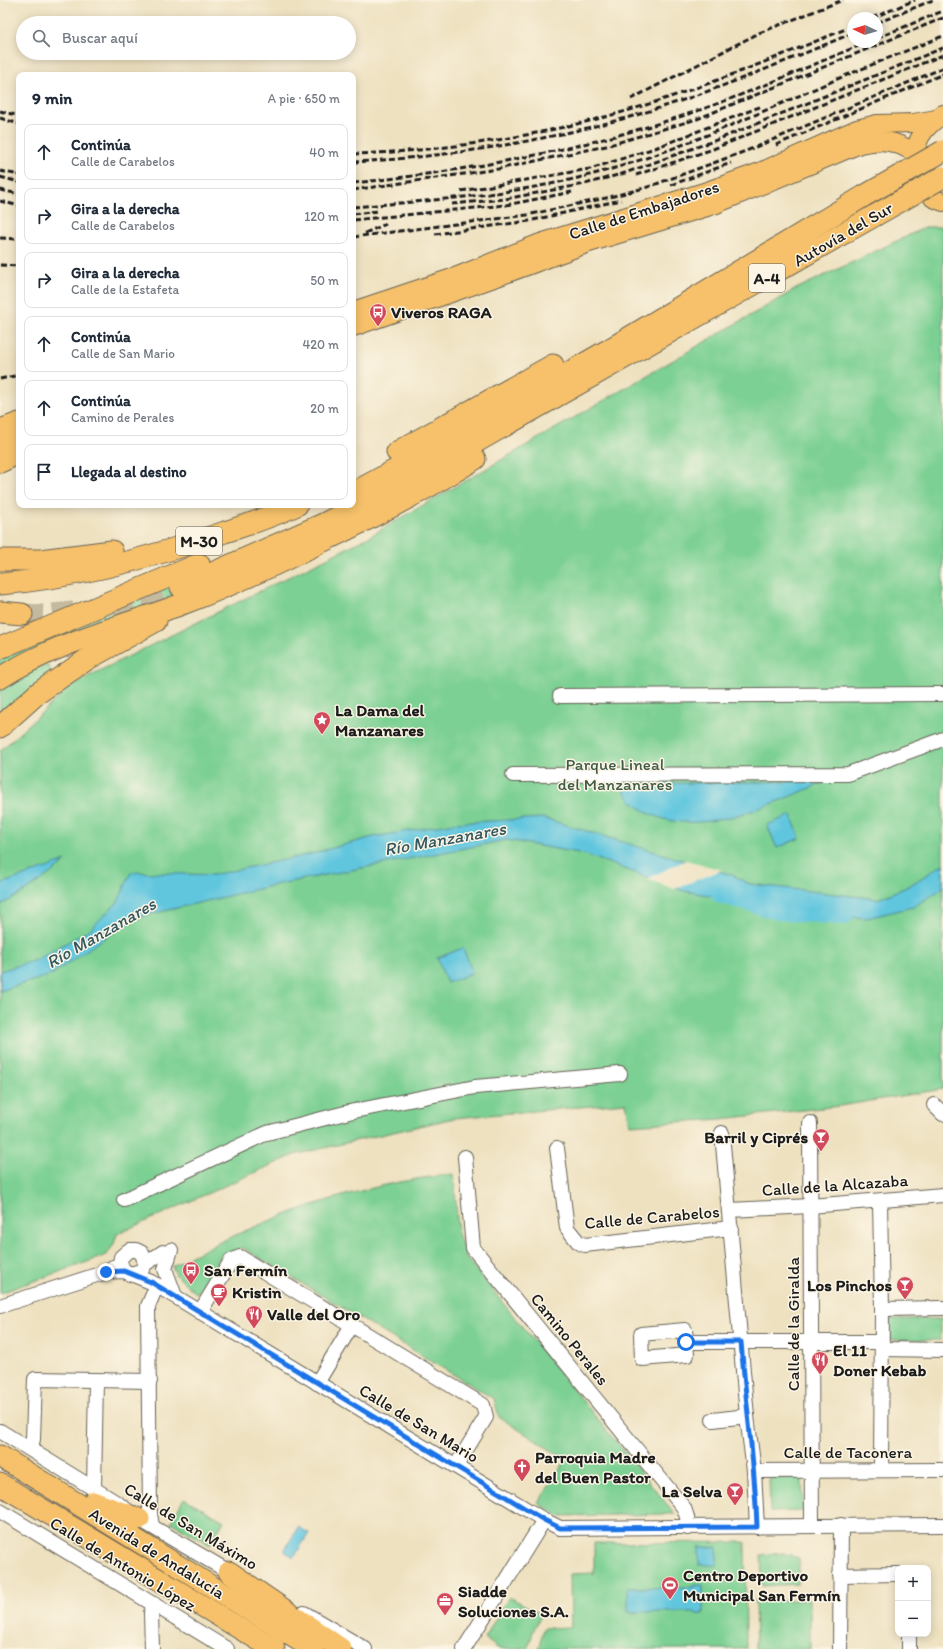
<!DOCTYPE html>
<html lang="es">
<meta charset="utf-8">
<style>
:root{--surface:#fff;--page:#f2f2f3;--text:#1f2937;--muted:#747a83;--line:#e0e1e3}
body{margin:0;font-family:Itim,sans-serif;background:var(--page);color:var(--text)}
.controls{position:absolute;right:12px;bottom:12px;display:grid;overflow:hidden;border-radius:8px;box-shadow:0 2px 10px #0003}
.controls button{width:36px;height:36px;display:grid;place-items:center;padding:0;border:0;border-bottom:1px solid var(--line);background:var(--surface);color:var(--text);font:20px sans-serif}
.compass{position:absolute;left:847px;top:12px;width:36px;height:36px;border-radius:50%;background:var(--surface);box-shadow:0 2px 10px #0003;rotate:274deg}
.stop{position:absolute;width:12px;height:12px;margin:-9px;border:3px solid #1a73e8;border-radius:50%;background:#fff}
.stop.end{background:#1a73e8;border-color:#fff;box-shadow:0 1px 4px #0008}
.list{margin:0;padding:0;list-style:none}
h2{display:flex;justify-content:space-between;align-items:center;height:52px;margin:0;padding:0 16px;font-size:17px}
h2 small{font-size:13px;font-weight:400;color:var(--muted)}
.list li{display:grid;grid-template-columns:26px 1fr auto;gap:12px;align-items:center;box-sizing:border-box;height:56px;margin:0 8px 8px;padding:0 8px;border:1px solid var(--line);border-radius:8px}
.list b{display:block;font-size:15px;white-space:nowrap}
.list p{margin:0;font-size:13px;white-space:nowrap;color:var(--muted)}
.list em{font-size:13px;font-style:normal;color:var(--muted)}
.icon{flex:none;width:22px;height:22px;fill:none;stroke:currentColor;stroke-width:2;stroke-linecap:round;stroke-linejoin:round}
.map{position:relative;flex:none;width:943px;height:1649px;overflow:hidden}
.search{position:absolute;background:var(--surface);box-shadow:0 2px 10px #0003;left:16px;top:16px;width:340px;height:44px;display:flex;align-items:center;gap:10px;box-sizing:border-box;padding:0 14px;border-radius:22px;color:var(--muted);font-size:15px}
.panel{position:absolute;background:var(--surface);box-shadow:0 2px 10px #0003;left:16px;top:72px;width:340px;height:436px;border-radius:8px}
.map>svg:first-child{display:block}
.green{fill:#7cd093;stroke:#4c7658}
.water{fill:#60c6de;stroke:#3e717d}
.pier{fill:#eee1c0}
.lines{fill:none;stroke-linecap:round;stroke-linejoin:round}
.river{stroke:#60c6de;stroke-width:18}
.highway-tunnel{stroke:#c4ba9f;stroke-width:21;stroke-dasharray:21 10;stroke-linecap:butt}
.minor-casing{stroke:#666155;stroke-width:16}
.major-casing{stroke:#666155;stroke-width:20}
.highway-casing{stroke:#666155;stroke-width:23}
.minor{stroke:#fff;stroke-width:14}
.major{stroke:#f6c16b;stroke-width:18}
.highway{stroke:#f6c16b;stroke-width:21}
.rail{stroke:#1c1c1c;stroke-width:3;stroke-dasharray:6 3;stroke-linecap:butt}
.highway-bridge-casing{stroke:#666155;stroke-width:23;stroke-linecap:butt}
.highway-bridge{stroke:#f6c16b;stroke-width:21}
.route{stroke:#1a73e8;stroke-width:5}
.labels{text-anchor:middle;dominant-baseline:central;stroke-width:3;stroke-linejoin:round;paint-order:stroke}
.shield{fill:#fcf5e5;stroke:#5f5d58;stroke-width:1}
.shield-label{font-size:16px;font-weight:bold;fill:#1c1c1c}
.street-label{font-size:17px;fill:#1c1c1c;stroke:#fcf5e5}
.poi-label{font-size:17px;font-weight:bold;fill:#1c1c1c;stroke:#fcf5e5;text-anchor:start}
.park-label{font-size:17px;fill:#3e5b46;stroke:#fcf5e5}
.water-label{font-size:18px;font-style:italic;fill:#345860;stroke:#fcf5e5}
</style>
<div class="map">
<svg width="943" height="1649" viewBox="0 0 943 1649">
<rect width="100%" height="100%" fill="#fcf5e5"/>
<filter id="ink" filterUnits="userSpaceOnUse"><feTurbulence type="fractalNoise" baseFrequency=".025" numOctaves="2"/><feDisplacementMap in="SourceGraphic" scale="8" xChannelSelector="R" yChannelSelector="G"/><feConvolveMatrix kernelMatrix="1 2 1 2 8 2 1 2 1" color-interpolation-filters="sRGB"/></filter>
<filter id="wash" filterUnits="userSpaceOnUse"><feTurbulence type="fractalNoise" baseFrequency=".012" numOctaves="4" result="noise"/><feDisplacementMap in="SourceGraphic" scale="16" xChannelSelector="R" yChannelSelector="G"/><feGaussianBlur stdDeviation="0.9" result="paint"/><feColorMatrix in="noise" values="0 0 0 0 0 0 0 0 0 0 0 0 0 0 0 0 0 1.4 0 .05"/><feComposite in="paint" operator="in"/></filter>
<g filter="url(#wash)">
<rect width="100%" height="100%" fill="#eee1c0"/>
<g class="green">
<polygon points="926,227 943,227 943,1089 840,1106 721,1119 630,1125 626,1103 454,1118 294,1155 117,1234 114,1244 107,1255 0,1293 0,751 73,684 365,539 796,289"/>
<polygon points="175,583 180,593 0,667 0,659"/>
<polygon points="48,665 52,673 0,715 0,689 32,669"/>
<path d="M 454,1174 L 458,1233 L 467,1259 L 675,1514 L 559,1516 L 538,1503 L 566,1460 L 499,1417 L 494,1399 L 243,1248 L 222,1254 L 197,1294 L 176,1275 L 172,1266 C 259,1220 355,1184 454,1174 Z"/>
<rect x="889" y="1319" width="52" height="21"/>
<polygon points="802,1477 803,1511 770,1512 769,1478"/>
<polygon points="184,1498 224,1521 210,1545 171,1522"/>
<polygon points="745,1542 746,1649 538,1649 544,1628 571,1627 570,1574 594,1573 594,1543"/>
<polygon points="783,1553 799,1558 798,1584 762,1586 761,1555"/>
<polygon points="509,1597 542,1614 533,1631 528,1649 499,1649 484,1638"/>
<polygon points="755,1600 810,1600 810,1649 756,1649"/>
</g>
<g class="water">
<path d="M 828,781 C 776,801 695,844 642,809 C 633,803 623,795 623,784 Z"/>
<polygon points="791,815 800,838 777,848 767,825"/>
<polygon points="543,818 732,875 750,884 878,899 909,886 943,864 943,888 913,907 867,918 833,916 684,891 584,854 507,840 279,884 143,916 114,931 51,975 0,991 0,971 36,960 89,930 118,902 131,872 213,875 307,855 373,837 455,823"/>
<path d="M 66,861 C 45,878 24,894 0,905 L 0,884 Z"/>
<polygon points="463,948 473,973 447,983 437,958"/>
<polygon points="298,1527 309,1533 294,1557 284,1551"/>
<rect x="699" y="1547" width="18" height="18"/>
<polygon points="695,1585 703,1585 703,1614 696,1614 695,1612 628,1612 628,1588 695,1587"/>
</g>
<polygon class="pier" points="686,860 722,870 674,889 647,879"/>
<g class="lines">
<polyline class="river" points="720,894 779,911 844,916"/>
</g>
</g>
<g filter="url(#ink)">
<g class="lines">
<g class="highway-tunnel">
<polyline points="112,607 156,596 181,587"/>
<polyline points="22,614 43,615 81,611"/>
</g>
<g class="minor-casing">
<g id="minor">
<polyline points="560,696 943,694"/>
<polyline points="513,775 848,774 943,739"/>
<polyline points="934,1105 943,1114"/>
<polyline points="810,1123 812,1525"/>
<polyline points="722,1133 747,1416 754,1471 757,1527"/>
<polyline points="557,1148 567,1228 579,1243 585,1245 731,1228"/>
<polyline points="465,1157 473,1248 684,1508 687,1517 688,1528"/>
<polyline points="124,1200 267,1133 349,1112 475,1087 620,1074"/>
<polyline points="880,1201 882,1309 881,1470"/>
<polyline points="730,1210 810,1206 943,1195"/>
<polyline points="171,1250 165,1269 175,1296"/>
<polyline points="145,1264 163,1252"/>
<polyline points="124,1271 120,1263 121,1257 129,1250 136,1250 142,1253 145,1264 141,1271 130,1274"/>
<polyline points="106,1272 124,1271 151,1282 544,1520 560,1528 943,1525"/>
<polyline points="0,1306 106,1272 113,1267"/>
<polyline points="882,1309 943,1308"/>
<polyline points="200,1312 231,1261 240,1257 483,1405 486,1417 456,1466"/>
<polygon points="685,1330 687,1355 642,1359 641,1334"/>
<polyline points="686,1342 882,1342"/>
<polyline points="882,1349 943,1350"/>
<polyline points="317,1383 352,1325"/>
<polyline points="713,1420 747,1416"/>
<polyline points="0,1431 117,1503 139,1519 236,1576"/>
<polyline points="31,1448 33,1439 35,1379 150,1381"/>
<polyline points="754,1471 943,1470"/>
<polyline points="94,1489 96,1380"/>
<polyline points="0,1511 227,1649"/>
<polyline points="152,1526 150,1514 148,1306 157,1285"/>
<polyline points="840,1575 898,1574"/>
<polyline points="304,1613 365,1649"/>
<polyline points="152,1649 151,1613 154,1604"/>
<polyline points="464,1649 544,1520"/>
<polyline points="840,1649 841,1525"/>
<polyline points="909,1649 909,1634"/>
</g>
</g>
<g class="major-casing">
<g id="major">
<polyline points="933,198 943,202"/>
<polyline points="353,311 455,277 540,243 710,190 760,172 857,129 877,124 913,123 937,119"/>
<path d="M 353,327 L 497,277 L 586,244 L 714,205 L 860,144 C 884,139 894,140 915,153 C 918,134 928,125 943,114"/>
<polyline points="0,444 19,436"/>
</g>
</g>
<g class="highway-casing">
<g id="highway">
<polyline points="0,430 19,423"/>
<polyline points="397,452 553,365"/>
<polyline points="0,462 19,453"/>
<polyline points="353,493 490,418 615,346 864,196"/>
<polyline points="0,560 40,560 112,551"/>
<path d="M 0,584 C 76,578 154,557 225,532 C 250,524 274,516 297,505"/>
<polyline points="181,587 323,524 402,484 874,216"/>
<polyline points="0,612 22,614"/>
<polyline points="0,648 199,564"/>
<path d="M 0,678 C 57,642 123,626 185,603 C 229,586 273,566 315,545 C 370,519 424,491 475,459"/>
<polyline points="0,727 38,693 86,660 156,621"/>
<polyline points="0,1456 313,1649"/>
<polyline points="0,1484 274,1649"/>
<polyline points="93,1502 139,1519"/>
<polyline points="229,1572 341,1649"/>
</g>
</g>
<use href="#minor" class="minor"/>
<use href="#major" class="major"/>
<use href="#highway" class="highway"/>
<g class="rail">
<polyline points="872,18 915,0"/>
<polyline points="877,23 933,0"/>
<polyline points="877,38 943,11"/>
<polyline points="631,99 759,33 843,0"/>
<polyline points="0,111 19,116"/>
<polyline points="0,118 19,124"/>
<polyline points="776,145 943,74"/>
<path d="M 353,154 C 447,151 542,136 633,109 C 708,86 780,56 853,26"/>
<path d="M 353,162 C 448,157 541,142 633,116 C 708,94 781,63 853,33"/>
<polyline points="0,171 19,175"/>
<polyline points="636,175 713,149 943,55"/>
<polyline points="0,177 19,182"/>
<path d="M 353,183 C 469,171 586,149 697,111 C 755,91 811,65 868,42"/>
<polyline points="671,185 731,163"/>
<polyline points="0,190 19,194"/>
<polyline points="353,190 498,169 606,146 697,119 943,18"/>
<polyline points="461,191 590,169 655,148 762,106"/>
<polyline points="0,201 19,206"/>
<polyline points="452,204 505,199 585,184 625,173 719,139 943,48"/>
<path d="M 353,207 C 438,200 526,194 608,170 C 681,149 750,117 819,87 C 860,69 902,53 943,36"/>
<polyline points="353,214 378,211"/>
<polyline points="353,220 506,205 572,192"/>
<polyline points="365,233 386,224"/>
<polyline points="435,234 529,221 621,200"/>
<polyline points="353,237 527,215 606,198 648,187 746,151 943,68"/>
<polyline points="0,238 19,239"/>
<polyline points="0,265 19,266"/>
<polyline points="0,379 19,375"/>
</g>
<g class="highway-bridge-casing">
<g id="highway-bridge">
<polyline points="864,196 943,151"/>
<polyline points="874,216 943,177"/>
</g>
</g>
<use href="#highway-bridge" class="highway-bridge"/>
</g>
</g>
<g class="lines" filter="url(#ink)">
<path class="route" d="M 106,1272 L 124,1271 L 151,1282 L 544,1520 L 560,1528 L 757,1527 C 755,1465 746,1404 741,1342 L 686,1342"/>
</g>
<defs>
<g id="bus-pin" transform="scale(0.9)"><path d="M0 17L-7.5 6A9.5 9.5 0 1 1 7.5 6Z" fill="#d1495b" stroke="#fcf5e5"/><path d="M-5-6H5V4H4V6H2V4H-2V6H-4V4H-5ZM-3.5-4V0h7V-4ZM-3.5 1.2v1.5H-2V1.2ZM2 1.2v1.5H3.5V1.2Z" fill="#fff"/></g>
<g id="sight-pin" transform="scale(0.9)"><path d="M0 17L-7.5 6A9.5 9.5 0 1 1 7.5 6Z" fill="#d1495b" stroke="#fcf5e5"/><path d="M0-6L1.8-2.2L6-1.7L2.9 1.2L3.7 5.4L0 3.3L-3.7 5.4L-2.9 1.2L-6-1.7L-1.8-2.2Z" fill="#fff"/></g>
<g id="bar-pin" transform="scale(0.9)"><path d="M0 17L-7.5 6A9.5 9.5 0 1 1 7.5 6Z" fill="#d1495b" stroke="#fcf5e5"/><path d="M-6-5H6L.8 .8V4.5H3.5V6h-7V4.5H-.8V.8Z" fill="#fff"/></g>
<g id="cafe-pin" transform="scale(0.9)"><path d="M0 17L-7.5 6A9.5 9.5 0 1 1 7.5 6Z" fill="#d1495b" stroke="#fcf5e5"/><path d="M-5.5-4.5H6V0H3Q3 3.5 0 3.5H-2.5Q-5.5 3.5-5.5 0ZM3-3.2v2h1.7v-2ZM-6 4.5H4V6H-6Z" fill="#fff"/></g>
<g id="restaurant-pin" transform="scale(0.9)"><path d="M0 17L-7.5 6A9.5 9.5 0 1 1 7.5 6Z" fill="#d1495b" stroke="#fcf5e5"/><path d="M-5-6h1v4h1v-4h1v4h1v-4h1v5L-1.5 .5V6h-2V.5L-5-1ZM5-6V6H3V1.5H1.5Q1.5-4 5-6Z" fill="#fff"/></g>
<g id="church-pin" transform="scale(0.9)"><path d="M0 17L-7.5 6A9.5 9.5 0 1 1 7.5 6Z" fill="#d1495b" stroke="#fcf5e5"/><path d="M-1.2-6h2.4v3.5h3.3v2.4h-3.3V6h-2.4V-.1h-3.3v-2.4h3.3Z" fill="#fff"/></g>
<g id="stadium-pin" transform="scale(0.9)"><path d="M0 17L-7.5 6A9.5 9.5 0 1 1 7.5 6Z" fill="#d1495b" stroke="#fcf5e5"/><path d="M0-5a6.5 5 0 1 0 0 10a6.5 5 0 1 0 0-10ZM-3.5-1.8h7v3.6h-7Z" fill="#fff"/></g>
<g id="office-pin" transform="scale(0.9)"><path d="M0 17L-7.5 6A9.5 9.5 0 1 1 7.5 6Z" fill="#d1495b" stroke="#fcf5e5"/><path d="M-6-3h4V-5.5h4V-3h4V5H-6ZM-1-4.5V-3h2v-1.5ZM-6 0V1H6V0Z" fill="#fff"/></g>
</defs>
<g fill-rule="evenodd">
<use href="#bus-pin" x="378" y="312"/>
<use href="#sight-pin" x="322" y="720"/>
<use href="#bar-pin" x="821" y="1137"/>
<use href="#bus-pin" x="191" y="1270"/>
<use href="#bar-pin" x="905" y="1285"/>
<use href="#cafe-pin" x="219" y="1292"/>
<use href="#restaurant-pin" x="254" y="1314"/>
<use href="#restaurant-pin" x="820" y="1360"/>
<use href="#church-pin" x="522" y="1467"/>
<use href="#bar-pin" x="735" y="1491"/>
<use href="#stadium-pin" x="670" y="1585"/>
<use href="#office-pin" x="445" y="1601"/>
</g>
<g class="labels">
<g class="shield">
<rect x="749" y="264" width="36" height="28" rx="3"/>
<rect x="176" y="527" width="46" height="28" rx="3"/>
</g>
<g class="shield-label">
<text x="767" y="278">A-4</text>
<text x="199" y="541">M-30</text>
</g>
<g class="street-label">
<text transform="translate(644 210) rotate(-18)">Calle de Embajadores</text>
<text transform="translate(843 234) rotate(-30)">Autovía del Sur</text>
<text transform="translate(835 1185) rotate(-4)">Calle de la Alcazaba</text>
<text transform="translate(652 1217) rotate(-5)">Calle de Carabelos</text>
<text transform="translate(793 1324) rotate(-90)">Calle de la Giralda</text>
<text transform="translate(570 1339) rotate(51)">Camino Perales</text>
<text transform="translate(419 1423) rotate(31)">Calle de San Mario</text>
<text x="848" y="1452">Calle de Taconera</text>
<text transform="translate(191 1526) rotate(31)">Calle de San Máximo</text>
<text transform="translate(157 1553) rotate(32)">Avenida de Andalucía</text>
<text transform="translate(123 1564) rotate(31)">Calle de Antonio López</text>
</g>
<g class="poi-label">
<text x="391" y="312">Viveros RAGA</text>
<text x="335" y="710">La Dama del<tspan x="335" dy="20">Manzanares</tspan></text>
<text x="808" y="1137" text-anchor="end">Barril y Ciprés</text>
<text x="204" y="1270">San Fermín</text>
<text x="892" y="1285" text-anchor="end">Los Pinchos</text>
<text x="232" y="1292">Kristin</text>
<text x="267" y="1314">Valle del Oro</text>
<text x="833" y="1350">El 11<tspan x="833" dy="20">Doner Kebab</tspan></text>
<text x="535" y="1457">Parroquia Madre<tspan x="535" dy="20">del Buen Pastor</tspan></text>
<text x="722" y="1491" text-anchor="end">La Selva</text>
<text x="683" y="1575">Centro Deportivo<tspan x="683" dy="20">Municipal San Fermín</tspan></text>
<text x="458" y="1591">Siadde<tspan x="458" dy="20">Soluciones S.A.</tspan></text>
</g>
<g class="park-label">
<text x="615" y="764">Parque Lineal<tspan x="615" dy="20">del Manzanares</tspan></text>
</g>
<g class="water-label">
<text transform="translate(445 839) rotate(-10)">Río Manzanares</text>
<text transform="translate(101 933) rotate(-30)">Río Manzanares</text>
</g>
</g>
</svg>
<div class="controls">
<button>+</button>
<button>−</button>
</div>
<svg class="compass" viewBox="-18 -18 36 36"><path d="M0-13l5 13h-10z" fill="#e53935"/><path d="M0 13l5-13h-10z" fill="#747a83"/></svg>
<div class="stop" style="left:686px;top:1342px"></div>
<div class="stop end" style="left:106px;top:1272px"></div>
<div class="search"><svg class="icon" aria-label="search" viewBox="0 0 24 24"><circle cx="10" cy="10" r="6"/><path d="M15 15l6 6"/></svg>Buscar aquí</div>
<section class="panel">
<h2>9 min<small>A pie · 650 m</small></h2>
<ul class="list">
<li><svg class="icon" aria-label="ahead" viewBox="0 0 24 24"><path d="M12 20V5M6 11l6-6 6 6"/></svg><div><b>Continúa</b><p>Calle de Carabelos</p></div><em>40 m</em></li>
<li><svg class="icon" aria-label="right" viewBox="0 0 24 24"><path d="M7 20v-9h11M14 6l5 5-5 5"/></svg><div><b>Gira a la derecha</b><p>Calle de Carabelos</p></div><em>120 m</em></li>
<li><svg class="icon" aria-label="right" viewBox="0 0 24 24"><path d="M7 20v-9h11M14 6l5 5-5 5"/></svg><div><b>Gira a la derecha</b><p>Calle de la Estafeta</p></div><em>50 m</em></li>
<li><svg class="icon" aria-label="ahead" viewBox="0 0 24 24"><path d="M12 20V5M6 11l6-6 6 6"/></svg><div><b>Continúa</b><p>Calle de San Mario</p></div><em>420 m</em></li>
<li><svg class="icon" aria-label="ahead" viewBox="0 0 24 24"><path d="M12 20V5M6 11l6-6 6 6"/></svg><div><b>Continúa</b><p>Camino de Perales</p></div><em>20 m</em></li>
<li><svg class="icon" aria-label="arrive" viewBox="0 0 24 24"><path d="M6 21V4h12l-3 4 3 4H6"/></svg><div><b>Llegada al destino</b></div></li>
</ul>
</section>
</div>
